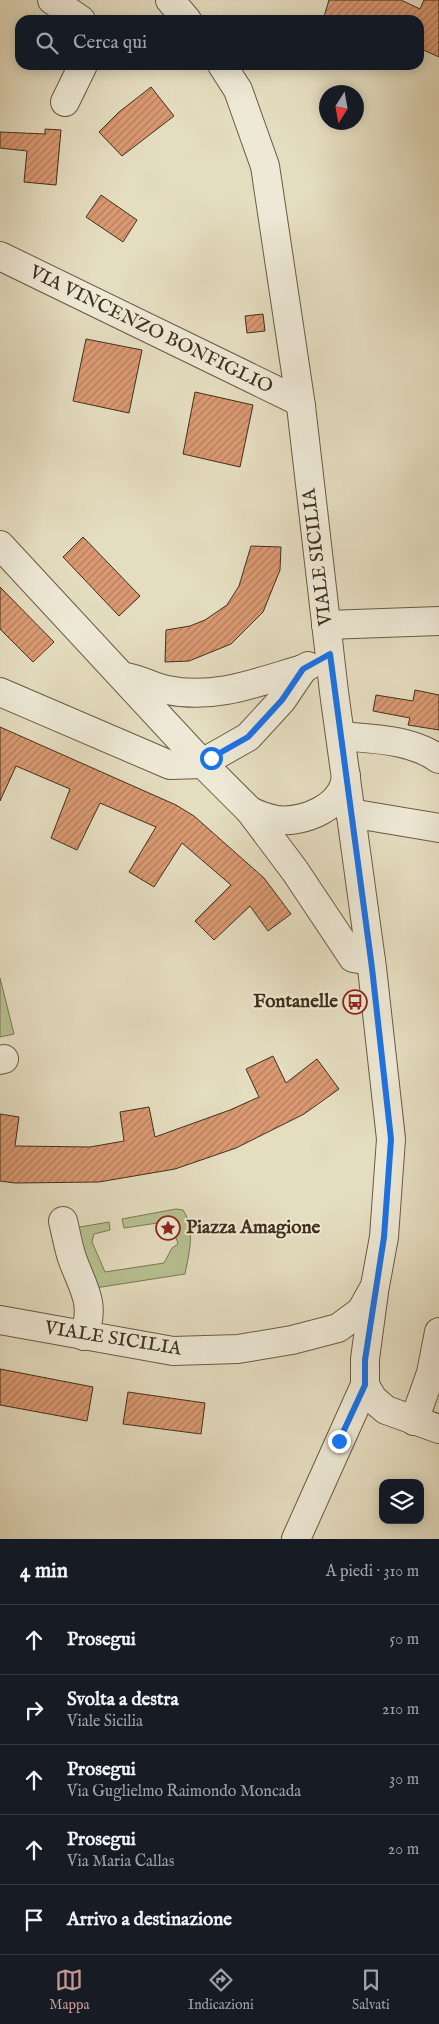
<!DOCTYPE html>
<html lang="it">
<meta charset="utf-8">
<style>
:root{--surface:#171b24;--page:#242831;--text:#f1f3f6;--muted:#9ea1a6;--line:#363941;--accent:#c59692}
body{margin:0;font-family:"IM FELL English",serif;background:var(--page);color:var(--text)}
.controls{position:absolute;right:15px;bottom:15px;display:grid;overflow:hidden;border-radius:10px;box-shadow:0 2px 12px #0003}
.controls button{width:45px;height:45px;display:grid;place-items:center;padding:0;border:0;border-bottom:1px solid var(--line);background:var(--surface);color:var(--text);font:25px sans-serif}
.compass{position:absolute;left:319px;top:85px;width:45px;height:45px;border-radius:50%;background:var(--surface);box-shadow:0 2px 12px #0003;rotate:191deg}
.stop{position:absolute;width:15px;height:15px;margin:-11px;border:4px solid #1a73e8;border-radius:50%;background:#fff}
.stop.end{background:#1a73e8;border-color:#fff;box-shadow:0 1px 5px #0008}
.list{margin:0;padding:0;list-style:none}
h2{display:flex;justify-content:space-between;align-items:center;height:65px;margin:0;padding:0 20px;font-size:21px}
h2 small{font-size:16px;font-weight:400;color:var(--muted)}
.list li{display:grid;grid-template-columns:32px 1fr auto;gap:15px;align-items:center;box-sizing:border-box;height:70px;padding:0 20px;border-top:1px solid var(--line)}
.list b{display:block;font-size:19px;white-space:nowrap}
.list p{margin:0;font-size:16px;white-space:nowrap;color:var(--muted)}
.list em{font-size:16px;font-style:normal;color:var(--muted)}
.icon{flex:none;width:28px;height:28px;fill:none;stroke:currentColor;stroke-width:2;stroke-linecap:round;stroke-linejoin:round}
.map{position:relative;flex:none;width:439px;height:1539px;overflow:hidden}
.search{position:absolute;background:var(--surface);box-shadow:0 2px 12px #0003;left:15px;right:15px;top:15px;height:55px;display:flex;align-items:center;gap:12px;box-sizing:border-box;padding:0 18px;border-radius:15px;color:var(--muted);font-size:19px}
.sheet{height:415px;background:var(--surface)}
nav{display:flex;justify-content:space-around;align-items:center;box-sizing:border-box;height:70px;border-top:1px solid var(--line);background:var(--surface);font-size:14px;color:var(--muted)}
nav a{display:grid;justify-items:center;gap:2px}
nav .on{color:var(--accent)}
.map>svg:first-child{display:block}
.green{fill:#b7c090;stroke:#7c7856}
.building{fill:url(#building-hatch);stroke:#412f1b}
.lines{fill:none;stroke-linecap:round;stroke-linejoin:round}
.minor-casing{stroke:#6a5a44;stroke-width:30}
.minor{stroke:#eee9d6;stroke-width:28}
.route{stroke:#1a73e8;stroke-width:6}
.labels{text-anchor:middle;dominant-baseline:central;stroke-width:4;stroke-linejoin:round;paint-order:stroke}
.street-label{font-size:19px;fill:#412f1b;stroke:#eee9d6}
.poi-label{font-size:19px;font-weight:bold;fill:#412f1b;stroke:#eee9d6;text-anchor:end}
</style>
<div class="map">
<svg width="439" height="1539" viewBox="0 0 439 1539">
<defs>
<pattern id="building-hatch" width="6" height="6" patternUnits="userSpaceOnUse" patternTransform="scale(1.25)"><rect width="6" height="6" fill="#da9972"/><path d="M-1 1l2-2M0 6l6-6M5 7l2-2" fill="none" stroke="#b27d5d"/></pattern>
</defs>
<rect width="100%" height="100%" fill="#e5ddc0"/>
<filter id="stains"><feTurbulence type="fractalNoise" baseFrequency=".004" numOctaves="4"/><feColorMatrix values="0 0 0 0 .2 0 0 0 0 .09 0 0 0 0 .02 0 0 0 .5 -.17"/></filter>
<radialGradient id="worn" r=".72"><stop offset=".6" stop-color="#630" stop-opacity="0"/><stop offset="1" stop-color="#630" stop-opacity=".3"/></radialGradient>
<g class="green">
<polygon points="0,978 14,1034 0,1037"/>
<path d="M 176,1209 L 183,1210 C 196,1229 189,1253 185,1274 L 95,1288 L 74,1233 L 80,1227 L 109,1222 L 110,1230 L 94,1234 L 92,1242 L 105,1272 L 164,1263 L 172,1248 L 178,1244 L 171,1221 L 124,1228 L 122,1219 Z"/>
</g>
<g class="building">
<polygon points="329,0 401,0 420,9 424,0 439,0 439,57 419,48 419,20 323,20"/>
<polygon points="151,87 174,116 122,156 99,132 119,112"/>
<polygon points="45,129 61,130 56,185 24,182 27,151 0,148 0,132 45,134"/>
<polygon points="101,195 137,220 123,242 86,217"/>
<polygon points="263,314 265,331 247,333 245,316"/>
<polygon points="86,339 142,350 129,413 73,401"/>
<polygon points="195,392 253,405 240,467 183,454"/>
<polygon points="83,537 140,596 119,616 63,557"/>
<polygon points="251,546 281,547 280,570 263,612 231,644 189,661 165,662 166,630 190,626 205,620 227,605 239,586"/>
<polygon points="0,587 54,642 33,662 0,629"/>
<polygon points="415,690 439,695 439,730 408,725 410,718 373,711 376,695 413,701"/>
<polygon points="0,727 176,805 194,816 264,878 291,914 268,931 250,906 214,940 195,921 231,885 182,843 154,887 129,872 156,827 100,803 77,850 51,838 70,789 16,766 0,801"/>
<polygon points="273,1056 286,1083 317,1059 339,1089 304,1114 236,1148 175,1169 99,1182 15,1183 0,1181 0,1114 19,1117 15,1146 90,1147 124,1141 120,1112 149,1107 155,1137 230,1110 259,1097 246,1069"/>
<polygon points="0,1369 93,1387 87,1421 0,1405"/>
<polygon points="128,1392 205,1403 201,1434 123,1424"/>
</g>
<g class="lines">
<g class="minor-casing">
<g id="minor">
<polyline points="52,0 81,20"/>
<polyline points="170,0 187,20"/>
<polyline points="65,102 83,65"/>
<polyline points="0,256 296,400 301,406"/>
<polyline points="0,545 203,764 250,811 295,871 353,958 371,961"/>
<polyline points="326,625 439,621"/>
<path d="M 126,677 C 140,679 152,687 167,690 C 215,700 258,682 303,669"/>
<polyline points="0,692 170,765 203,764"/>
<path d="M 341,736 C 373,739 411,739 439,759"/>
<polyline points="211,758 248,737 282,700 303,669 308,666"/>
<path d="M 250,811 C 258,815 267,818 276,820 C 304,823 344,807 346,776"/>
<polyline points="350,813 439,828"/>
<polyline points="0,1060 4,1059"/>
<path d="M 63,1221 C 66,1233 68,1246 72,1258 C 83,1289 96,1302 84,1336"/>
<polyline points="374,1292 365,1359 365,1385 373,1399 386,1410 439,1429"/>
<polyline points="0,1320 173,1351 238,1349 292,1340 338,1328 361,1311 375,1286 384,1237 391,1139 372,968 334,692 301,406 265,166 238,90 222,65"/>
<polyline points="414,1421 431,1373 439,1332"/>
<polyline points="296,1539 365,1385"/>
</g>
</g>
<use href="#minor" class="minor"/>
</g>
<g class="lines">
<polyline class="route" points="211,758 248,737 282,700 303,669 330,654 372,968 391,1139 384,1237 365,1360 365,1385 339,1441"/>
</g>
<defs>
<g id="bus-ring" transform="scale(1.25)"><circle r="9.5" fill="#eee9d6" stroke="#8f2418" stroke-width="1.5"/><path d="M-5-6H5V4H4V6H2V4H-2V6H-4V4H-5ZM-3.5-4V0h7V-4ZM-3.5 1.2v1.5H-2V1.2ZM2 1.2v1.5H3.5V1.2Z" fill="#8f2418"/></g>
<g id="sight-ring" transform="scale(1.25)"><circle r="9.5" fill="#eee9d6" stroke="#8f2418" stroke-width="1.5"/><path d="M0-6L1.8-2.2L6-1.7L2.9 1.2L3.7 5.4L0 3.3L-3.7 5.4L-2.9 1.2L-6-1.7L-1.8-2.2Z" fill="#8f2418"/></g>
</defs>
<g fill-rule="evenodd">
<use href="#bus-ring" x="355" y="1002"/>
<use href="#sight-ring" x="168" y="1228"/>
</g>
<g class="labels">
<g class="street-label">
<text transform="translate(151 330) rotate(26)">VIA VINCENZO BONFIGLIO</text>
<text transform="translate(318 557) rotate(-97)">VIALE SICILIA</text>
<text transform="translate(113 1339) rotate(9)">VIALE SICILIA</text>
</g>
<g class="poi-label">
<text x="338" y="1002">Fontanelle</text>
<text x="186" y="1228" text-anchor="start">Piazza Amagione</text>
</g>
</g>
<rect width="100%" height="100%" filter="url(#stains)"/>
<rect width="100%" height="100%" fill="url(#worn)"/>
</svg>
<div class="controls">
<button><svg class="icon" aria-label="layers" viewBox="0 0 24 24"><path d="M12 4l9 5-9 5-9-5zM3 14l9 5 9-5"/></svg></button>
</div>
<svg class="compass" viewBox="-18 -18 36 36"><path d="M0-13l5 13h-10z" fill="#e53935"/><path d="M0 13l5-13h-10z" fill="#9ea1a6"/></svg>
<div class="stop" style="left:211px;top:758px"></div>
<div class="stop end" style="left:339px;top:1441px"></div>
<div class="search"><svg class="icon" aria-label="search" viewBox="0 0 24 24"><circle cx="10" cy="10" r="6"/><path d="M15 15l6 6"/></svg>Cerca qui</div>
</div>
<section class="sheet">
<h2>4 min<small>A piedi · 310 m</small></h2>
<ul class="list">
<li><svg class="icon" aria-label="ahead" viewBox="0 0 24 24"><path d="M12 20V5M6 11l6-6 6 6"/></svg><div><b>Prosegui</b></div><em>50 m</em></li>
<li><svg class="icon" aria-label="right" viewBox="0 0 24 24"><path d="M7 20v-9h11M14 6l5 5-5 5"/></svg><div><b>Svolta a destra</b><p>Viale Sicilia</p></div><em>210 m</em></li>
<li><svg class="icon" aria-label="ahead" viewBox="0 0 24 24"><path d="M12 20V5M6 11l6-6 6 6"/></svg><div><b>Prosegui</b><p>Via Guglielmo Raimondo Moncada</p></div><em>30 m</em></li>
<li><svg class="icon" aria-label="ahead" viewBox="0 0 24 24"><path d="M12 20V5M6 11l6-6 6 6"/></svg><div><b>Prosegui</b><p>Via Maria Callas</p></div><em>20 m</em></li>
<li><svg class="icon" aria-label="arrive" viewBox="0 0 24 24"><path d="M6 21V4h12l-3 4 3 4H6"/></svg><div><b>Arrivo a destinazione</b></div></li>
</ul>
</section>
<nav>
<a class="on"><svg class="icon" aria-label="map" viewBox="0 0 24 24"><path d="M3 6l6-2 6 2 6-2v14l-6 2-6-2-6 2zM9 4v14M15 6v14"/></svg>Mappa</a>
<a><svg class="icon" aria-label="directions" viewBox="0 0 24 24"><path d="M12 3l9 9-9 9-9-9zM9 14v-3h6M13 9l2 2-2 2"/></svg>Indicazioni</a>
<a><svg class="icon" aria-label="saved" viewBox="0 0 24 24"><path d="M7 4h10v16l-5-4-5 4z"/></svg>Salvati</a>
</nav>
